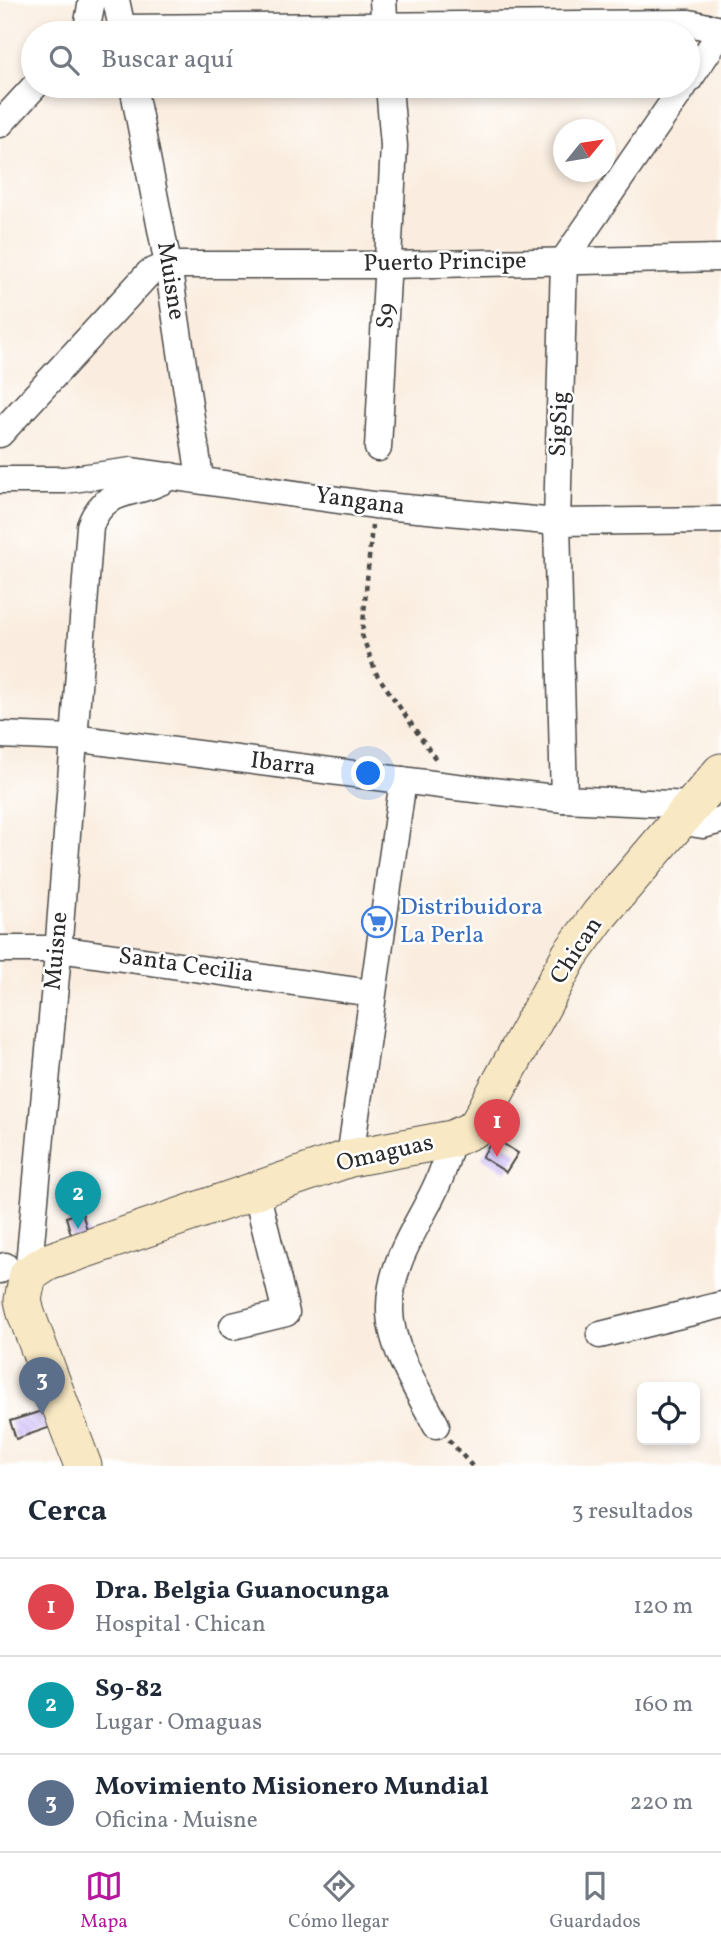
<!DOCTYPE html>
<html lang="es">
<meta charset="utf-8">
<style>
:root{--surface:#fff;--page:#f6f6f7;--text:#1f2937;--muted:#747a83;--line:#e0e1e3;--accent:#b5179e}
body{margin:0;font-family:Vollkorn,serif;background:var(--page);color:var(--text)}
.controls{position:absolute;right:21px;bottom:21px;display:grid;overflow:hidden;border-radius:10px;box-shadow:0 4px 10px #0003}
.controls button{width:63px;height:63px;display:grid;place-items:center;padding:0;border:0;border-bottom:2px solid var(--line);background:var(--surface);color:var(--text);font:35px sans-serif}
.compass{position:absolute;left:553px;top:119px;width:63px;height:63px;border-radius:50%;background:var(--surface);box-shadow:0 4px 10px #0003;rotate:60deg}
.you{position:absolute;left:369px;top:774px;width:24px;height:24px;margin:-18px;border:5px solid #fff;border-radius:50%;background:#1a73e8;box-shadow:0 0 0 10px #1a73e833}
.badge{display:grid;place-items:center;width:46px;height:46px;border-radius:50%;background:var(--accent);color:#fff;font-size:23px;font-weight:700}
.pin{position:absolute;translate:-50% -58px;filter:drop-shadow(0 2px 4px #0008)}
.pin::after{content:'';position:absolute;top:37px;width:24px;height:21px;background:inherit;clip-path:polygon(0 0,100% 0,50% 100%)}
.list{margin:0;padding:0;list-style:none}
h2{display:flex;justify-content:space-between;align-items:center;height:91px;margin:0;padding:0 28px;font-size:30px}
h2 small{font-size:23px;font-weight:400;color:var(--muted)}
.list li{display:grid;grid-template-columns:46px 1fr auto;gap:21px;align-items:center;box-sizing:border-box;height:98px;padding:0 28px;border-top:2px solid var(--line)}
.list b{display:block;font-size:26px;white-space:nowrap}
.list p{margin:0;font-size:23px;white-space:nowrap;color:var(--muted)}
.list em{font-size:23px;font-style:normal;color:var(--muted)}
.icon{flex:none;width:38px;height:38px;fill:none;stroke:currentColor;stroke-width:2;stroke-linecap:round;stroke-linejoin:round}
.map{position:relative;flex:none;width:721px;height:1466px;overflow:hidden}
.search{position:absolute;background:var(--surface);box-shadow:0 4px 10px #0003;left:21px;right:21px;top:21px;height:77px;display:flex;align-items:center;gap:18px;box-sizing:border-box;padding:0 24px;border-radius:38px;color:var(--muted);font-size:26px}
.sheet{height:385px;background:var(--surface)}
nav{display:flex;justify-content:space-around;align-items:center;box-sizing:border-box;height:98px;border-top:2px solid var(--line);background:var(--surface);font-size:19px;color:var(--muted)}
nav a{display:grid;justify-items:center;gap:4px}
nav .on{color:var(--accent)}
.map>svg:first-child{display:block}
.building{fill:url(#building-back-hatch)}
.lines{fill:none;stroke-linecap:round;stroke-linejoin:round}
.street-casing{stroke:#4a4846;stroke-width:29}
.secondary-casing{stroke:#4a4846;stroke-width:39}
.path{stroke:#4a4846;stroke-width:4.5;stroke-dasharray:5 5;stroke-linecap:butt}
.street{stroke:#fff;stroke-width:26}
.secondary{stroke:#f8e8c3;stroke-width:37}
.labels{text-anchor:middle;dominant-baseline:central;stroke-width:5;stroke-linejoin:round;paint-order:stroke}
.street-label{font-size:24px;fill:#2b2b2b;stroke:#fff}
.shop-label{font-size:24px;fill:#366cbe;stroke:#fff;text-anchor:start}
</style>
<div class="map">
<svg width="721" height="1466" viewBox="0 0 721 1466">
<defs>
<pattern id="building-back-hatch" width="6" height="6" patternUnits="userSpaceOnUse" patternTransform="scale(1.75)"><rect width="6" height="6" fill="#c9b4fc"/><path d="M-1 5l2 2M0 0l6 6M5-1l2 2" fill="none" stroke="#ad9bd8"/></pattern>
</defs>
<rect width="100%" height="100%" fill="#fff"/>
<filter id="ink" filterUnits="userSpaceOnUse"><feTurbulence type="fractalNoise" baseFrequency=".0143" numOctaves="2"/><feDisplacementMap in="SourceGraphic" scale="14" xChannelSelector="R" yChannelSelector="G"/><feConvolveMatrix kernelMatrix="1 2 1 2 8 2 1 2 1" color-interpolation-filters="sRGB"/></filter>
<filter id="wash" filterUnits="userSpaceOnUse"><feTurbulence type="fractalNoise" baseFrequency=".00686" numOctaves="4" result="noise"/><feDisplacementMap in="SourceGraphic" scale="28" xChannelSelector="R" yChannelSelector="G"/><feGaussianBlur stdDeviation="1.57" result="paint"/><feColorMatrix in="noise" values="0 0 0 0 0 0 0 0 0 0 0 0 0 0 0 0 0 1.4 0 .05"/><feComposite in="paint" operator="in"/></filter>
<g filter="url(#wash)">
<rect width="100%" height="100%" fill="#faeddf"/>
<g id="blocks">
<g class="building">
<polygon points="494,1138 518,1153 506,1172 482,1157"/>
<polygon points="82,1212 90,1241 74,1245 66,1217"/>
<polygon points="48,1409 54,1426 16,1439 10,1421"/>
</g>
</g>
</g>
<g filter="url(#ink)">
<use href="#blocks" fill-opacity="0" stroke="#4a4846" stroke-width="2"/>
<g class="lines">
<g class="street-casing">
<g id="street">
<polyline points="116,0 123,33"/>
<polyline points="383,0 385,33"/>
<polyline points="122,28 689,23 721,30"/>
<polyline points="82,33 87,28 92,0"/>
<polyline points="688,81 721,32"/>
<polyline points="133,86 168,265 200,478"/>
<polyline points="0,124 35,86"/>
<polyline points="0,434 149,273 168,265 390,265 721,258"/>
<polyline points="378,448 394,146 389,86"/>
<polyline points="0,480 65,480 132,471 374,505 557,522 721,520"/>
<polyline points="0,735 73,738 456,787 564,799 691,805"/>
<polyline points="564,799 557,522 564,260 684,86"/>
<polyline points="678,821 703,825 721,820"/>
<polyline points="0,949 58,949 372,993"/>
<polyline points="350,1158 403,780"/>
<polyline points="0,1270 5,1266"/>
<path d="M 28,1275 L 58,954 L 90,526 C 106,483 138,498 171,476"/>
<polyline points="233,1326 286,1313 256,1191"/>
<polyline points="600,1335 721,1305"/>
<path d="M 436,1425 C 419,1392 390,1348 390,1310 C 389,1260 421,1223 439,1180 C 445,1167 448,1152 452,1139"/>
</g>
</g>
<g class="secondary-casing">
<g id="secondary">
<polyline points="28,1275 48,1262 350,1158 452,1139 476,1128 570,955 600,914 721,772"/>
<polyline points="28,1275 23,1300 26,1313 83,1466"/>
</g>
</g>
<g class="path">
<polyline points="372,525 362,635 376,673 437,761"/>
<polyline points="449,1440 472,1466"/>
</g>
<use href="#street" class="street"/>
<use href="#secondary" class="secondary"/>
</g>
</g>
<defs>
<g id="supermarket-ring" transform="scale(1.575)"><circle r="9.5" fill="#fff" stroke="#3f7fe0" stroke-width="1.5"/><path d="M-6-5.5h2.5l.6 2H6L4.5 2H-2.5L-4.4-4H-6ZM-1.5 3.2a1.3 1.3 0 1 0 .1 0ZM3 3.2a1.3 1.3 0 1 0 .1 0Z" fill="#3f7fe0"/></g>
</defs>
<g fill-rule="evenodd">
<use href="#supermarket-ring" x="377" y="922"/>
</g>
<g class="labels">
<g class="street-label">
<text transform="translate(445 263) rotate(-1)">Puerto Principe</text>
<text transform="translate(170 281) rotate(81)">Muisne</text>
<text transform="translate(387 316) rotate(-86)">S9</text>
<text transform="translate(560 424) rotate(-88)">SigSig</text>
<text transform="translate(360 502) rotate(8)">Yangana</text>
<text transform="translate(283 765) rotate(7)">Ibarra</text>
<text transform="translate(57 951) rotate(-85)">Muisne</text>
<text transform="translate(577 951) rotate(-57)">Chican</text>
<text transform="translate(186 966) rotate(8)">Santa Cecilia</text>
<text transform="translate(385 1154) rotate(-13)">Omaguas</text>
</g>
<g class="shop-label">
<text x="400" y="908">Distribuidora<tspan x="400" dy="28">La Perla</tspan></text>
</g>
</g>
</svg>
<div class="controls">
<button><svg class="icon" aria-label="locate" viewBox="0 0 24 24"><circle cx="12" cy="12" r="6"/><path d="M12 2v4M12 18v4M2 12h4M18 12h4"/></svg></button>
</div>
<svg class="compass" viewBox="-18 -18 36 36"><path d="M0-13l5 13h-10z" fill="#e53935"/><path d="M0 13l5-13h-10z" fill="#747a83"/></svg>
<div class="you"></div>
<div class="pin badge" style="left:497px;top:1157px;background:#e0444e">1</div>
<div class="pin badge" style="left:78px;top:1229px;background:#0f9aa8">2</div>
<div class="pin badge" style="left:42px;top:1415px;background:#5c6f8a">3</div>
<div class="search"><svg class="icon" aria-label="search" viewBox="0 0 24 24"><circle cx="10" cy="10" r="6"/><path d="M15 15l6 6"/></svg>Buscar aquí</div>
</div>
<section class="sheet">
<h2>Cerca<small>3 resultados</small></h2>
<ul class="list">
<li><span class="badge" style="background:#e0444e">1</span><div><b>Dra. Belgia Guanocunga</b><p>Hospital · Chican</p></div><em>120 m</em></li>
<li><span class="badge" style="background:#0f9aa8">2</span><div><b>S9-82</b><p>Lugar · Omaguas</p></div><em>160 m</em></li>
<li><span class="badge" style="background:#5c6f8a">3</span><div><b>Movimiento Misionero Mundial</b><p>Oficina · Muisne</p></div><em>220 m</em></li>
</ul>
</section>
<nav>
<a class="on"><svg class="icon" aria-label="map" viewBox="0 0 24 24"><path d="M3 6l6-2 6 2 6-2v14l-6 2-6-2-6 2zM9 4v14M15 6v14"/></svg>Mapa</a>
<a><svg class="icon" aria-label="directions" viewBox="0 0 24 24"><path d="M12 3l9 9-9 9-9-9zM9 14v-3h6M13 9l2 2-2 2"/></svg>Cómo llegar</a>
<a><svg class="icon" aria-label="saved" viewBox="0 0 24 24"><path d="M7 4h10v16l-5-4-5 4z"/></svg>Guardados</a>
</nav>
